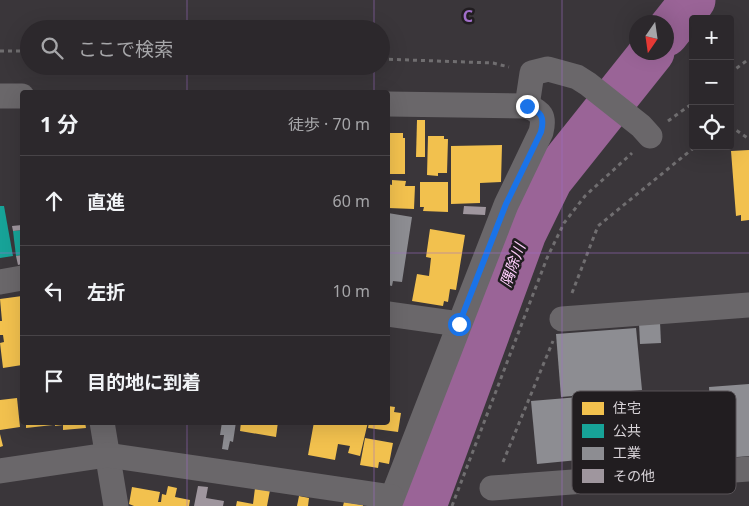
<!DOCTYPE html>
<html lang="ja">
<meta charset="utf-8">
<style>
:root{--surface:#2c282c;--page:#343034;--text:#f1f3f6;--muted:#a6a6a9;--line:#484448}
body{margin:0;font-family:"Noto Sans","Noto Sans JP",sans-serif;background:var(--page);color:var(--text)}
.controls{position:absolute;right:15px;top:15px;display:grid;overflow:hidden;border-radius:5px;box-shadow:0 5px 20px #0002}
.controls button{width:45px;height:45px;display:grid;place-items:center;padding:0;border:0;border-bottom:1px solid var(--line);background:var(--surface);color:var(--text);font:25px sans-serif}
.compass{position:absolute;left:629px;top:15px;width:45px;height:45px;border-radius:50%;background:var(--surface);box-shadow:0 5px 20px #0002;rotate:193deg}
.stop{position:absolute;width:15px;height:15px;margin:-11px;border:4px solid #1a73e8;border-radius:50%;background:#fff}
.stop.end{background:#1a73e8;border-color:#fff;box-shadow:0 1px 5px #0008}
.list{margin:0;padding:0;list-style:none}
h2{display:flex;justify-content:space-between;align-items:center;height:65px;margin:0;padding:0 20px;font-size:21px}
h2 small{font-size:16px;font-weight:400;color:var(--muted)}
.list li{display:grid;grid-template-columns:32px 1fr auto;gap:15px;align-items:center;box-sizing:border-box;height:90px;padding:0 20px;border-top:1px solid var(--line)}
.list b{display:block;font-size:19px;white-space:nowrap}
.list em{font-size:16px;font-style:normal;color:var(--muted)}
.icon{flex:none;width:28px;height:28px;fill:none;stroke:currentColor;stroke-width:2;stroke-linecap:round;stroke-linejoin:round}
.map{position:relative;flex:none;width:749px;height:506px;overflow:hidden}
.search{position:absolute;background:var(--surface);box-shadow:0 5px 20px #0002;left:20px;top:20px;width:370px;height:55px;display:flex;align-items:center;gap:12px;box-sizing:border-box;padding:0 18px;border-radius:28px;color:var(--muted);font-size:19px}
.panel{position:absolute;background:var(--surface);box-shadow:0 5px 20px #0002;left:20px;top:90px;width:370px;height:335px;border-radius:5px}
.map>svg:first-child{display:block}
.homes{fill:#f2c14e}
.public{fill:#17a398}
.industry{fill:#8d8d92}
.lines{fill:none;stroke-linecap:round;stroke-linejoin:round}
.river{stroke:#9a6497;stroke-width:45}
.building{fill:#9f969e}
.path{stroke:#706e70;stroke-width:3;stroke-dasharray:4 4;stroke-linecap:butt}
.street{stroke:#6a676a;stroke-width:25}
.route{stroke:#1a73e8;stroke-width:6}
.grid{fill:none;stroke:#a06ec9;stroke-width:1;stroke-opacity:0.55}
.labels{text-anchor:middle;dominant-baseline:central;stroke-width:5;stroke-linejoin:round;paint-order:stroke}
.water-label{font-size:15px;font-style:italic;fill:#ffcefc;stroke:#211d20}
.key{fill:#211d20;stroke:#585357;stroke-width:1}
.key-label{font-size:14px;fill:#d7d2d7}
.grid-label{font-size:16px;text-anchor:middle;font-weight:bold;fill:#a06ec9;stroke:#211d20;stroke-width:5;stroke-linejoin:round;paint-order:stroke}
</style>
<div class="map">
<svg width="749" height="506" viewBox="0 0 749 506">
<rect width="100%" height="100%" fill="#3a363a"/>
<g class="homes">
<polygon points="417,120 425,120 425,157 416,157"/>
<polygon points="388,133 403,133 403,138 405,138 405,174 388,174"/>
<polygon points="428,136 444,136 444,139 448,139 447,173 438,173 438,176 427,175"/>
<polygon points="502,145 501,182 480,183 480,203 451,204 451,146"/>
<polygon points="749,150 749,220 741,221 741,215 736,216 731,151"/>
<polygon points="392,180 406,181 405,186 415,186 414,209 388,208 388,184 392,185"/>
<polygon points="420,182 448,182 448,212 423,211 424,207 420,207"/>
<polygon points="430,229 465,235 456,290 450,289 448,302 444,301 443,306 412,301 417,274 429,276 431,258 426,257"/>
<polygon points="22,296 22,365 3,368 0,343 4,342 3,335 0,335 0,321 2,321 0,299"/>
<polygon points="17,398 20,427 0,430 0,400"/>
<polygon points="388,406 395,407 394,412 401,413 398,432 368,428 369,422 388,422"/>
<polygon points="26,422 52,422 53,425 26,428"/>
<polygon points="55,422 85,422 86,428 63,430 63,425 55,426"/>
<polygon points="241,422 278,422 276,437 240,431"/>
<polygon points="314,422 368,422 360,456 348,453 350,446 338,444 335,460 308,455"/>
<polygon points="0,434 3,446 0,447"/>
<polygon points="365,438 393,443 389,464 379,462 378,468 360,465"/>
<polygon points="168,486 177,488 175,497 190,500 189,506 134,506 129,504 132,487 160,492 158,502 161,502 162,494 166,495"/>
<polygon points="255,488 270,490 267,506 236,506 237,501 253,504"/>
<polygon points="299,496 309,498 308,506 297,506"/>
<polygon points="344,502 363,505 363,506 343,506"/>
</g>
<g class="public">
<polygon points="0,206 4,206 13,256 0,258"/>
<polygon points="22,230 22,255 16,256 13,231"/>
</g>
<g class="industry">
<polygon points="388,213 412,217 402,282 393,281 392,286 388,285"/>
<polygon points="660,322 661,343 640,344 639,323"/>
<polygon points="636,328 642,390 561,397 556,334"/>
<polygon points="749,384 749,456 714,459 709,387"/>
<polygon points="603,395 609,457 537,464 531,401"/>
<polygon points="222,422 236,422 233,442 230,441 228,450 222,449 224,435 220,435"/>
</g>
<g class="lines">
<g class="river">
<polyline points="666,34 693,0"/>
<polyline points="424,506 524,233 550,180 652,52"/>
</g>
</g>
<g class="building">
<polygon points="464,206 486,207 485,215 463,214"/>
<polygon points="22,225 22,230 13,231 12,226"/>
<polygon points="22,255 22,264 18,265 16,256"/>
<polygon points="198,486 208,487 206,498 224,501 223,506 194,506"/>
</g>
<g class="lines">
<g class="path">
<polyline points="0,51 29,51"/>
<polyline points="381,59 493,63 509,67"/>
<polyline points="730,73 749,59"/>
<polyline points="668,121 693,103"/>
<polyline points="730,126 749,139"/>
<polyline points="572,293 598,226 696,146"/>
<polyline points="503,462 553,341"/>
<polyline points="452,506 547,258 564,223 585,196 632,153"/>
</g>
<g class="street">
<polyline points="0,96 22,96"/>
<path d="M 388,104 L 527,106 C 541,112 545,116 541,132 L 506,205 L 389,506"/>
<polyline points="527,106 532,73 548,69 577,77 588,84 641,126 650,136"/>
<polyline points="0,282 22,278"/>
<polyline points="388,314 459,324"/>
<polyline points="562,319 749,305"/>
<polyline points="102,422 116,506"/>
<polyline points="0,471 107,455 392,497"/>
<polyline points="492,488 749,469"/>
</g>
</g>
<g class="lines">
<path class="route" d="M 459,324 L 506,204 L 541,132 C 545,116 541,112 527,106"/>
</g>
<path class="grid" d="M 187,0 L 187,29M 374,0 L 374,29M 562,0 L 562,506M 187,66 L 187,92M 374,66 L 374,92M 0,253 L 22,253M 388,253 L 749,253M 187,422 L 187,506M 374,422 L 374,506"/>
<g class="labels">
<g class="water-label">
<text transform="translate(512 265) rotate(-70)">隅除川</text>
</g>
</g>
<rect x="572" y="391" width="164" height="103" rx="8" class="key"/>
<rect x="582" y="402" width="22" height="13" fill="#f2c14e"/>
<rect x="582" y="424" width="22" height="14" fill="#17a398"/>
<rect x="582" y="447" width="22" height="13" fill="#8d8d92"/>
<rect x="582" y="469" width="22" height="14" fill="#9f969e"/>
<g class="key-label">
<text x="613" y="413">住宅</text>
<text x="613" y="436">公共</text>
<text x="613" y="458">工業</text>
<text x="613" y="481">その他</text>
</g>
<g class="grid-label">
<text x="468" y="22">C</text>
</g>
</svg>
<div class="controls">
<button>+</button>
<button>−</button>
<button><svg class="icon" aria-label="locate" viewBox="0 0 24 24"><circle cx="12" cy="12" r="6"/><path d="M12 2v4M12 18v4M2 12h4M18 12h4"/></svg></button>
</div>
<svg class="compass" viewBox="-18 -18 36 36"><path d="M0-13l5 13h-10z" fill="#e53935"/><path d="M0 13l5-13h-10z" fill="#a6a6a9"/></svg>
<div class="stop" style="left:459px;top:324px"></div>
<div class="stop end" style="left:527px;top:106px"></div>
<div class="search"><svg class="icon" aria-label="search" viewBox="0 0 24 24"><circle cx="10" cy="10" r="6"/><path d="M15 15l6 6"/></svg>ここで検索</div>
<section class="panel">
<h2>1 分<small>徒歩 · 70 m</small></h2>
<ul class="list">
<li><svg class="icon" aria-label="ahead" viewBox="0 0 24 24"><path d="M12 20V5M6 11l6-6 6 6"/></svg><div><b>直進</b></div><em>60 m</em></li>
<li><svg class="icon" aria-label="left" viewBox="0 0 24 24"><path d="M17 20v-9H6M10 6l-5 5 5 5"/></svg><div><b>左折</b></div><em>10 m</em></li>
<li><svg class="icon" aria-label="arrive" viewBox="0 0 24 24"><path d="M6 21V4h12l-3 4 3 4H6"/></svg><div><b>目的地に到着</b></div></li>
</ul>
</section>
</div>
